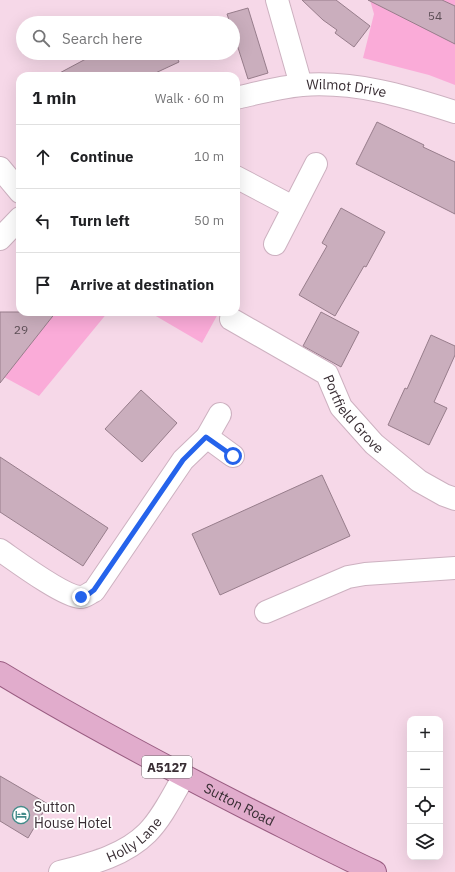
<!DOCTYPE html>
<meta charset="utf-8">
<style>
:root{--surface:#fff;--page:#f2f2f2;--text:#202124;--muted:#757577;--line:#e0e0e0}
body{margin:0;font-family:"IBM Plex Sans",sans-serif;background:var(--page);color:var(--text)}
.controls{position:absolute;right:12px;bottom:12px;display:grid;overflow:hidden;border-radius:8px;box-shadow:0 4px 16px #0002}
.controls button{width:36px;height:36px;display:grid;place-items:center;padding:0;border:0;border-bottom:1px solid var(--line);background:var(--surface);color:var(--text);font:20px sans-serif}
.stop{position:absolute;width:12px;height:12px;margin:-9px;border:3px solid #2563eb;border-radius:50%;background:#fff}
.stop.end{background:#2563eb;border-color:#fff;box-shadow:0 1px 4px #0008}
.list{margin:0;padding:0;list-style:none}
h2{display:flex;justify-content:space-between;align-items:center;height:52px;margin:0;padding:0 16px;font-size:17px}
h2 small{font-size:13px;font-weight:400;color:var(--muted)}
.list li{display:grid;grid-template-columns:26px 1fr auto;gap:12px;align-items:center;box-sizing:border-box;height:64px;padding:0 16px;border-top:1px solid var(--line)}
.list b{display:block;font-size:15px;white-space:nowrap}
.list em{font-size:13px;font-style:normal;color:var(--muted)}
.icon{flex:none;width:22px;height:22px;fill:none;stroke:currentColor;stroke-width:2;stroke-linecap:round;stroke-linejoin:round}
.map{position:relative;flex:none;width:455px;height:872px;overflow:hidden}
.search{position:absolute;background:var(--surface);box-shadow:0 4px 16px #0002;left:16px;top:16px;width:224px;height:44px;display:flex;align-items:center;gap:10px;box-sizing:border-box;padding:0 14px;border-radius:22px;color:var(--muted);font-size:15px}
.panel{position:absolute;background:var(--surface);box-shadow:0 4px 16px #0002;left:16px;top:72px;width:224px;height:244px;border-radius:12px}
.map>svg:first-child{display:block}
.green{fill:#faabd8}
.building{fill:#caaebd;stroke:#977d8b}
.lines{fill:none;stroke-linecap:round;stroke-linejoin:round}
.minor-casing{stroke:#cdb1c0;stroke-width:24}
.major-casing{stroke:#995c81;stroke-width:24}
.minor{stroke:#fff;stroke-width:22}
.major{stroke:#e1accc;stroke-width:22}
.route{stroke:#2563eb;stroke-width:5}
.labels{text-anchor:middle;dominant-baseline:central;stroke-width:3.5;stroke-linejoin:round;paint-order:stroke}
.number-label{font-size:12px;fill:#5d4e56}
.shield{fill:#fff;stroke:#746d71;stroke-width:1}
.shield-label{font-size:13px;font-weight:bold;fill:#392e34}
.street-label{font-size:14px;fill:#392e34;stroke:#fff}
.poi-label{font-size:14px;fill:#392e34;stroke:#fff;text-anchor:start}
</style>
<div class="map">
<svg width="455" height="872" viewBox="0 0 455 872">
<rect width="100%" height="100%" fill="#f6d8e8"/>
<g class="green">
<polygon points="370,0 455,0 455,85 429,75 363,58 374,14"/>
<polygon points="56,312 108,312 39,396 4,377"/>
<polygon points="149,312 219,312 202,343"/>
</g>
<g class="building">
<polygon points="302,0 336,0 370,26 354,47 335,33 337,30 323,20"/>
<polygon points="368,0 442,0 455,6 455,44"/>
<polygon points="248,8 268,73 248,79 233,32 233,23 230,23 227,14"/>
<polygon points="97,53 175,53 179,62 149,76 54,76"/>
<polygon points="377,122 424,145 423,147 455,162 455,214 356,164"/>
<polygon points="341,208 385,232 366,267 364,266 335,316 299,295 327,246 322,243"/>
<polygon points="0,312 56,312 0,383"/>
<polygon points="321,312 359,332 341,367 303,346"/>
<polygon points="431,335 455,346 455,355 434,402 447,408 429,445 388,425 405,388 407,389"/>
<polygon points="141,390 177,423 142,462 105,429"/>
<polygon points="0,457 108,528 83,566 0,512"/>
<polygon points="322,475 350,536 220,595 192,534"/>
<polygon points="0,776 48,804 28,838 0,821"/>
</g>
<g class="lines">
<g class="minor-casing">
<g id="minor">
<polyline points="277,0 301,85"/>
<path id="s1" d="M 236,98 C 258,93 280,87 302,85 C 355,81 405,96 455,112"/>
<polyline points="0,168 20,192"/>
<polyline points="236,177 293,207"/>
<polyline points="0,239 20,218"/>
<polyline points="275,244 316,164"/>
<path id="s2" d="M 231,319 L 327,374 L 341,407 L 374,444 L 419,481 L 444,495 L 455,499"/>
<polyline points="207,437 220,414"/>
<path d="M 0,550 C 16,561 63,596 80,597 C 86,597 89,593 94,591 L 183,460 L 207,437 L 233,456"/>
<polyline points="266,612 348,577 365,574 455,568"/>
<path id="s3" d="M 60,872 C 90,864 124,856 147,833 C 162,818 173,795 184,776"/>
</g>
</g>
<g class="major-casing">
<g id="major">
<path id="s4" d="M 0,673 C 81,722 164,766 248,809 C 290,830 332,852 375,872"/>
</g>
</g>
<use href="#minor" class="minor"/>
<use href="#major" class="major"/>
</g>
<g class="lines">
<polyline class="route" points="81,597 86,596 94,590 183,460 206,437 233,456"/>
</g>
<defs>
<g id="hotel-ring" transform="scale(0.9)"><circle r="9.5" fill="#fff" stroke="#438b8a" stroke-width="1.5"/><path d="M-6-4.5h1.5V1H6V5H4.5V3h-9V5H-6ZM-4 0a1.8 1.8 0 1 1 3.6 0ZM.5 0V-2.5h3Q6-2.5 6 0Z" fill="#438b8a"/></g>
</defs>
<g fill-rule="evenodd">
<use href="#hotel-ring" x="21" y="815"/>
</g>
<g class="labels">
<g class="number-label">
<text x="435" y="15">54</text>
<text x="21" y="329">29</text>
</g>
<rect class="shield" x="142" y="756" width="50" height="22" rx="3"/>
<g class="shield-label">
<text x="167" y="767">A5127</text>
</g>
<g class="street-label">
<text stroke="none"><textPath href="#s1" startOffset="112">Wilmot Drive</textPath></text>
<text stroke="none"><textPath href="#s2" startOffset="159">Portfield Grove</textPath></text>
<text stroke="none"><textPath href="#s4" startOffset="273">Sutton Road</textPath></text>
<text stroke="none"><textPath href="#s3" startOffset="82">Holly Lane</textPath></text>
</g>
<g class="poi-label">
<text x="34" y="807">Sutton<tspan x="34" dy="16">House Hotel</tspan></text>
</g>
</g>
</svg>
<div class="controls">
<button>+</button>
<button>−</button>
<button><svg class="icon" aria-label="locate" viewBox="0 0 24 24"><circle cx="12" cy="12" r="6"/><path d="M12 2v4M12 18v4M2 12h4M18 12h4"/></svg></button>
<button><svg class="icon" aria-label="layers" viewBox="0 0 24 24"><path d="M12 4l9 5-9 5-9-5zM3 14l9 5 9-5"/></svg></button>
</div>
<div class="stop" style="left:233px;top:456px"></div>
<div class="stop end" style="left:81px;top:597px"></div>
<div class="search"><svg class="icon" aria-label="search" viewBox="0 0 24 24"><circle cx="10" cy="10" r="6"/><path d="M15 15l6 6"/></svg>Search here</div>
<section class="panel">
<h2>1 min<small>Walk · 60 m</small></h2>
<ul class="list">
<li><svg class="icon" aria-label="ahead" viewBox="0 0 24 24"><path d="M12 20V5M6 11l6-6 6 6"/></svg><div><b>Continue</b></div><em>10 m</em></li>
<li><svg class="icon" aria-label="left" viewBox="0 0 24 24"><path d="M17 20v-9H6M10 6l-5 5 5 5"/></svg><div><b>Turn left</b></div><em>50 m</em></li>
<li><svg class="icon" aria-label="arrive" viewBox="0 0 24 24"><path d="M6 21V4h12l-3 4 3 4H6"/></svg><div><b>Arrive at destination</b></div></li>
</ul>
</section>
</div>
